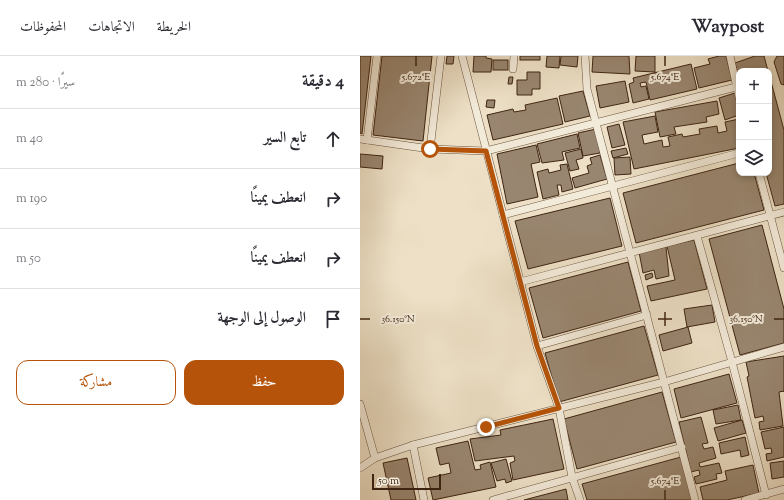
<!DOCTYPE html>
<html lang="ar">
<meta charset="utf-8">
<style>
:root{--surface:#fff;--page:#f7f7f7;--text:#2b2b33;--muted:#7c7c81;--line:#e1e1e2;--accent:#b45309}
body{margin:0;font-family:"Sorts Mill Goudy",Amiri,serif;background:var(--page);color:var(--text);direction:rtl}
.controls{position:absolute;right:12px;top:12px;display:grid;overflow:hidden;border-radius:8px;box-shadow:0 2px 6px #0003}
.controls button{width:36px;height:36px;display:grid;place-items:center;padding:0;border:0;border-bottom:1px solid var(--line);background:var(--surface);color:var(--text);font:20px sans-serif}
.scale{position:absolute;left:12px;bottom:10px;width:69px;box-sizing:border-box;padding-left:4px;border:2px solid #3f2412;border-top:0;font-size:11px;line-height:14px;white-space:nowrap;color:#3f2412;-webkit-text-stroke:3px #f3ebda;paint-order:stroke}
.stop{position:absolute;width:12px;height:12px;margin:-9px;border:3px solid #b45309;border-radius:50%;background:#fff}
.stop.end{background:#b45309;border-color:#fff;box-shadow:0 1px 4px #0008}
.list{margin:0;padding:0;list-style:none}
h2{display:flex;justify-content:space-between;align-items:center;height:52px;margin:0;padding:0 16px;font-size:17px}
h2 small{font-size:13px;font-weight:400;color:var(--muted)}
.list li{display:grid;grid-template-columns:26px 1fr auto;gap:12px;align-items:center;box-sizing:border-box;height:60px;padding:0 16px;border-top:1px solid var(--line)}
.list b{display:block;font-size:15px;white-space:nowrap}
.list em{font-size:13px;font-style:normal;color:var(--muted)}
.actions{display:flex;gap:8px;padding:12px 16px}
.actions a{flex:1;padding:9px 0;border:1px solid var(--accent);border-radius:12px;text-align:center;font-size:14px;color:var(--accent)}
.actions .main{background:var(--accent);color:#fff}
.icon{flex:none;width:22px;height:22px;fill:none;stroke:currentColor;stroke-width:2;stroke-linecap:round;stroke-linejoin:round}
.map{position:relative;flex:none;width:424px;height:444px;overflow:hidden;direction:ltr}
header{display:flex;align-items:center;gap:24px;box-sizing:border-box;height:56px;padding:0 20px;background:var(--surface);border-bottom:1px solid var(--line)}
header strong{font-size:19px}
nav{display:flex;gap:22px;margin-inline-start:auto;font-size:14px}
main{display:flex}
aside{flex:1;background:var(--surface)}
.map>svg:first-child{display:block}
.building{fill:#998670;stroke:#3f2412}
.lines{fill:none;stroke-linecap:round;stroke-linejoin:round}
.minor-casing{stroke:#6a533f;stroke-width:8}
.minor{stroke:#f3ebda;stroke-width:7}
.route{stroke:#b45309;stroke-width:5}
.ticks{fill:none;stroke:#3f2412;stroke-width:1.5}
.ticks-label{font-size:10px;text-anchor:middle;fill:#3f2412;stroke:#f3ebda;stroke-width:4;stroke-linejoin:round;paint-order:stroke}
</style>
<header>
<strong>Waypost</strong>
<nav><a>الخريطة</a><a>الاتجاهات</a><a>المحفوظات</a></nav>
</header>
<main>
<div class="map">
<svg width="424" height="444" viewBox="0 0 424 444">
<rect width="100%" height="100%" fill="#ede0c6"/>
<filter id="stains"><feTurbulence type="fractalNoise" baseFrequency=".005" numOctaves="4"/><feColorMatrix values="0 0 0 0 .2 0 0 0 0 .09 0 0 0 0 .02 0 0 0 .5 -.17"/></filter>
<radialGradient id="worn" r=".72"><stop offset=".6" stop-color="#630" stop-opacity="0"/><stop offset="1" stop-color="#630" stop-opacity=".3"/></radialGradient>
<g class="building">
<polygon points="0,0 11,0 2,78 0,77"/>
<polygon points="22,0 72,0 63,85 13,79"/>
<polygon points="87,0 94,0 93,8 86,8"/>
<polygon points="114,0 126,0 126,2 132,3 131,16 113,16"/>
<rect x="160" y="0" width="20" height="4"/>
<polygon points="187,0 200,0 199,12 186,11"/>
<polygon points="201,0 218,0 217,11 200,9"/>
<polygon points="233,0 269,0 270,18 232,16"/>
<polygon points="276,0 295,0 295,16 275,15"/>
<polygon points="359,0 366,0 372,24 339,32 334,12 350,8 348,3"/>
<polygon points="395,0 404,0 408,15 379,15 379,22 375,7"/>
<polygon points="417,0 424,0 424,29 421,28 414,6"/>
<rect x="133" y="4" width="15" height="10"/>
<polygon points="331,8 337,33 290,44 286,26 280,27 281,31 286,30 289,43 273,47 269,28 274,26 273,22"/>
<polygon points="167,16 180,16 180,33 172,33 172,39 157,39 157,24 167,24"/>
<polygon points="409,18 424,74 424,148 415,150 406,117 409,117"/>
<polygon points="149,21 153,21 152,28 148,28"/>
<polygon points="265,25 269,46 240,52 236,30"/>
<polygon points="223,35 230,60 205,66 199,40"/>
<polygon points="375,37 379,50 379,59 365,64 359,42"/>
<polygon points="197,42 203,68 133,84 127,59 153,53 154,56 166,54 165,49"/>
<polygon points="127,44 135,44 134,52 126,51"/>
<polygon points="357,45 359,58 346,61 347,66 314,71 316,78 300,81 295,56"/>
<polygon points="295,60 298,76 282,79 284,88 302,84 303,91 310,90 308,81 322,78 323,81 340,78 339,73 357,70 358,77 367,75 365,66 379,63 379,92 274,113 263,66"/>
<polygon points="259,68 265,89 252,92 247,71"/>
<polygon points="236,73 240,97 223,100 218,77"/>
<polygon points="217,78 220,92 202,96 204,104 182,107 177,88"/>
<polygon points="176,89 180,106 171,108 178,141 147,148 137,98"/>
<polygon points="266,92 268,98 253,102 251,95"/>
<polygon points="221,93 223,102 216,104 219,113 210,115 205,97"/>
<polygon points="0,98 23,100 22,113 0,111"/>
<polygon points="240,99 247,123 215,132 212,122 229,117 227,110 232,108 230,102"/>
<polygon points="270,101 271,118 255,119 254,102"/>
<polygon points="379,107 379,117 394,117 404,154 276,187 263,137"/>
<polygon points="207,108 213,133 202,136 201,129 197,129 199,139 183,143 177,116 188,113 189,117 201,114 200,109"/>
<polygon points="250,142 262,190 168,213 155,165"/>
<polygon points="402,169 424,253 424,287 380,299 349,183"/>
<polygon points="334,184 347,233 291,245 287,230 315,224 307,190"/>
<polygon points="306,191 309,220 296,223 294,214 283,217 279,196"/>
<polygon points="268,206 281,255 183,282 169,232"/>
<polygon points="292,217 293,221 286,224 285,219"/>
<polygon points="352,249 355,266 327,271 324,253"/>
<polygon points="284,270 298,319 199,346 185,297"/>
<polygon points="328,271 332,287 303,295 299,279"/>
<polygon points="424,300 424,336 424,335 419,336 423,370 400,374 399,366 404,365 403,360 395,362 387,321 389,320 386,306"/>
<polygon points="369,318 377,347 321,362 314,333"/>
<polygon points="302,336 316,386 217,413 204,363"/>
<polygon points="378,349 381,364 356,368 353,354"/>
<polygon points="341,361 348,387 342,388 344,393 353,391 356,402 339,407 340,411 359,407 362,417 356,418 357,423 336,428 334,421 340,419 339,414 331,416 319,366"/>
<polygon points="193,363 204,413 153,424 150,407 155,405 154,400 115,405 110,383 141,379 140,374"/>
<polygon points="382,364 386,377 358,385 354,372"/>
<polygon points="424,371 424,401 407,405 406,398 412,397 411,392 405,393 401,376"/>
<polygon points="385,381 389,399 381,401 380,394 361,398 359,387"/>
<polygon points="108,385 115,414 121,413 120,409 130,406 136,431 73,444 68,422 91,417 89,407 80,409 76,392"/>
<polygon points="321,401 332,444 227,444 222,428"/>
<polygon points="47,402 56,444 31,444 23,407"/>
<polygon points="146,403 152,425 146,427 145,423 137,425 131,407"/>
<polygon points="424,405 424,421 412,423 410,407"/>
<polygon points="393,409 399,437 367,444 343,444 340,431 367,424 365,415"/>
<polygon points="206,433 208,444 164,444"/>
</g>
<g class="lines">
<g class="minor-casing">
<g id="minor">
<polyline points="102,0 177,290 199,352 212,421 220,444"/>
<polyline points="225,0 227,33 335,444"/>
<polyline points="370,0 379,41"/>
<polyline points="153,13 154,0"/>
<polyline points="0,83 70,93 126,95 376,31"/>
<polyline points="7,84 17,0"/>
<polyline points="70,93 81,0"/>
<polyline points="399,117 424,212"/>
<polyline points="143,159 379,97"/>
<polyline points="337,180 372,306 406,439"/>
<polyline points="160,226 424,156"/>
<polyline points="177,290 287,259"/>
<polyline points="0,348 15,402"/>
<polyline points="53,389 64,444"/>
<polyline points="0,412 15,402 53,389 304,326 424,291"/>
<polyline points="133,444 322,391"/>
<polyline points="385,444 424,433"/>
</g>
</g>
<use href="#minor" class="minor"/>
</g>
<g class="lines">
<polyline class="route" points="70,93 126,95 177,290 199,352 126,371"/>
</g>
<path class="ticks" d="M 56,0 L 56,10M 305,0 L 305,10M 305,256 L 305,270M 0,263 L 10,263M 298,263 L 312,263M 414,263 L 424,263M 305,434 L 305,444"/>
<g class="ticks-label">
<text x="56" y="24">5.672°E</text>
<text x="305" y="24">5.674°E</text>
<text x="38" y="266">36.150°N</text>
<text x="386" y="266">36.150°N</text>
<text x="305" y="428">5.674°E</text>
</g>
<rect width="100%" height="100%" filter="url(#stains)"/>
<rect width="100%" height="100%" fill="url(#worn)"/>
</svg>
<div class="controls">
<button>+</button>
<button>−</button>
<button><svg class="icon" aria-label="layers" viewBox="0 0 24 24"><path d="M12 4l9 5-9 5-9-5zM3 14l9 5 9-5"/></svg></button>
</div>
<div class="scale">50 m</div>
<div class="stop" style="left:70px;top:93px"></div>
<div class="stop end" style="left:126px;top:371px"></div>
</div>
<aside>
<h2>4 دقيقة<small>سيرًا · 280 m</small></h2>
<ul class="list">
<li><svg class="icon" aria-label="ahead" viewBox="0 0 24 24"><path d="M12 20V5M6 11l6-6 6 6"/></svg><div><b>تابع السير</b></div><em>40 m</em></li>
<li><svg class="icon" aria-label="right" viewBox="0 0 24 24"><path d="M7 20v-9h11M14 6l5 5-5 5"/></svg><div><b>انعطف يمينًا</b></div><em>190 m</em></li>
<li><svg class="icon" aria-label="right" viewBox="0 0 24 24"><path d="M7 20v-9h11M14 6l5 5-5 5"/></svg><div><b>انعطف يمينًا</b></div><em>50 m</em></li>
<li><svg class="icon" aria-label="arrive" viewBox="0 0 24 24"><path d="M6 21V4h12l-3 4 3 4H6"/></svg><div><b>الوصول إلى الوجهة</b></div></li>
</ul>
<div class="actions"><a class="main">حفظ</a><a>مشاركة</a></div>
</aside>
</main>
